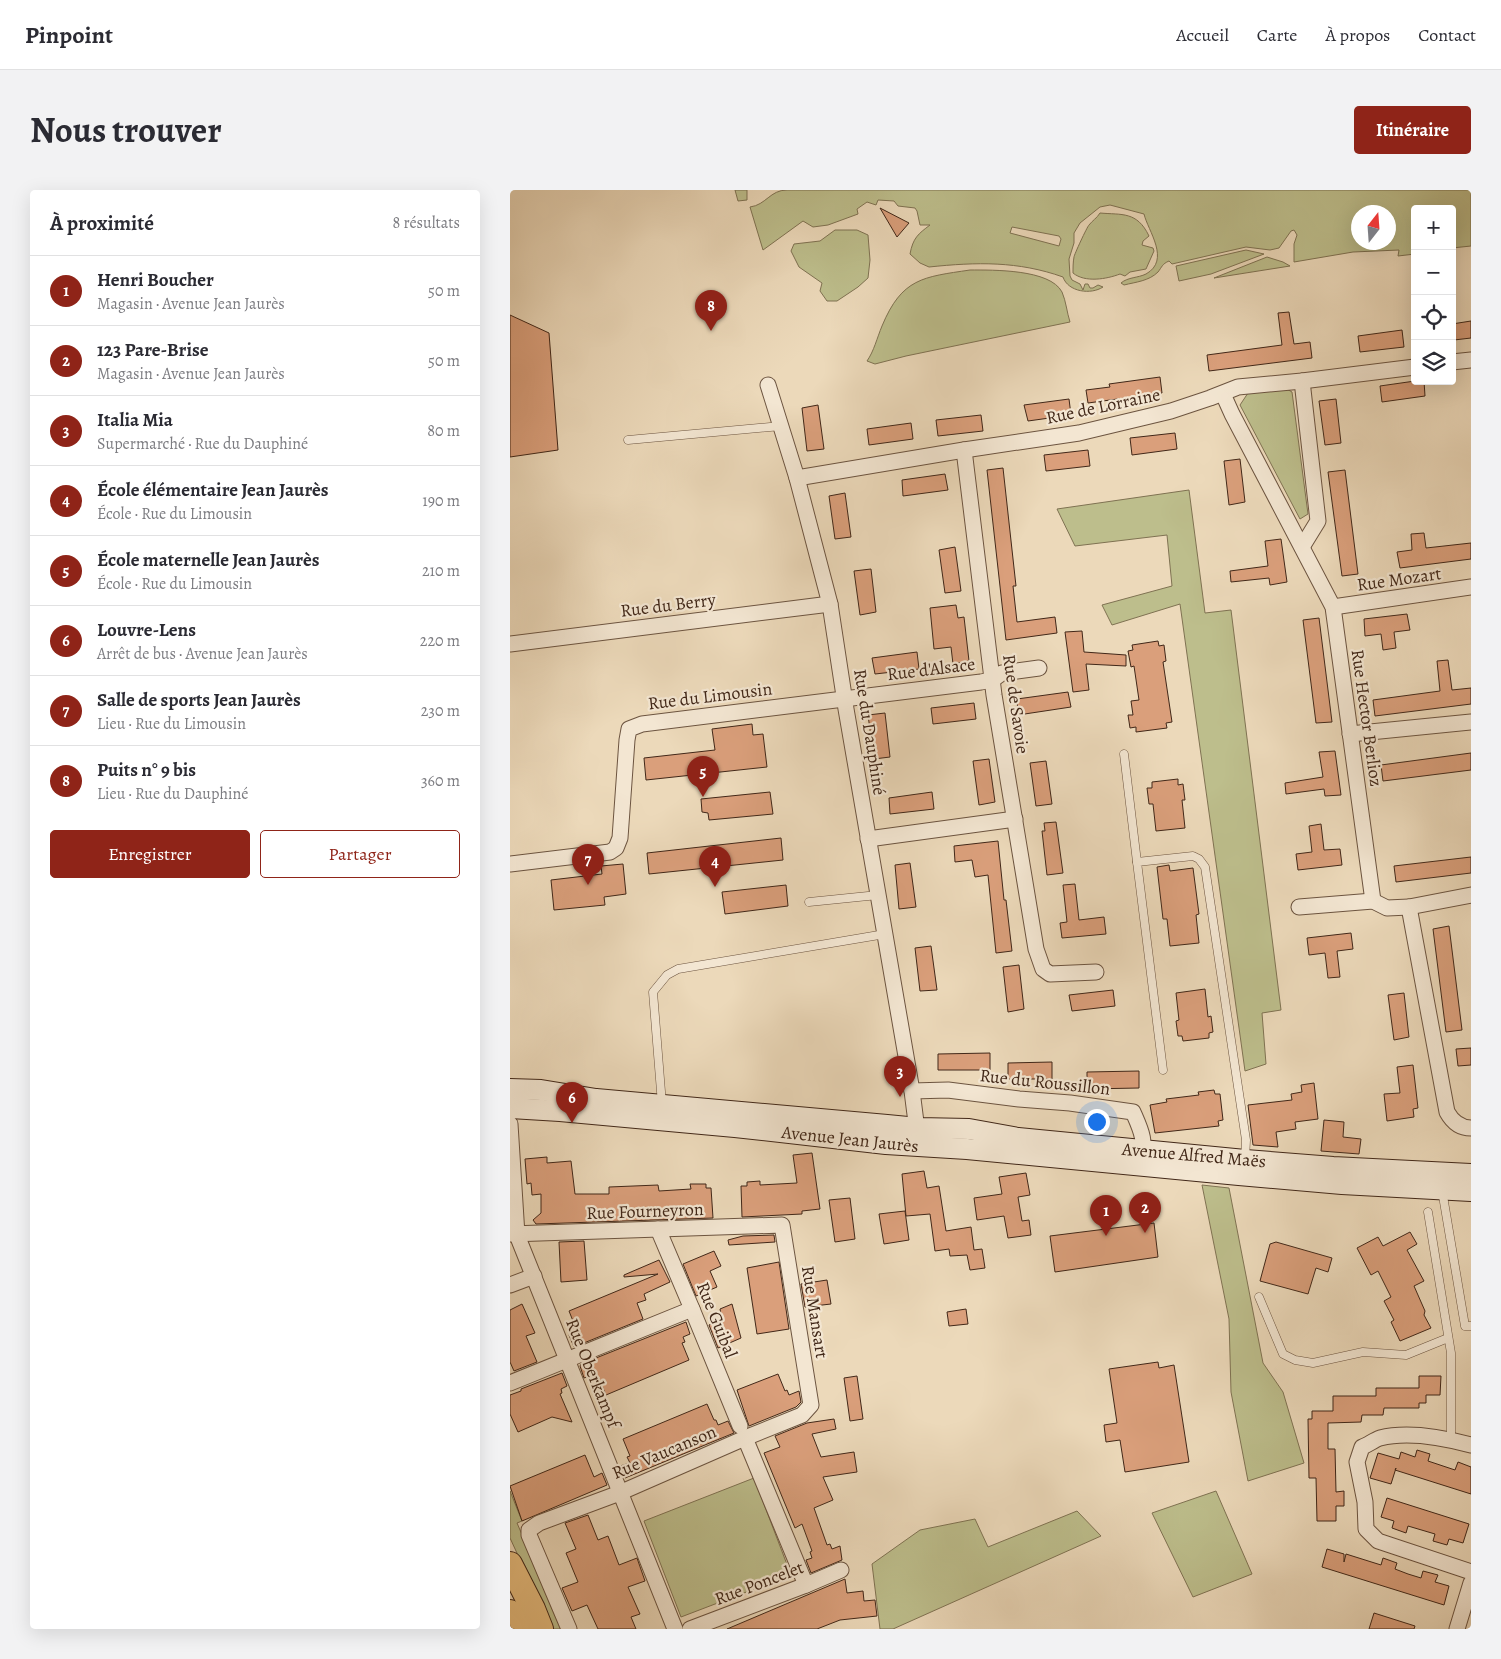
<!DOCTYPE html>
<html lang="fr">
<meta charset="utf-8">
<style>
:root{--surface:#fff;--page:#f2f2f3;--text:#2b2b33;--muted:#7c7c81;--line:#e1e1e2;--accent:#8f2418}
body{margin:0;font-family:Alegreya,serif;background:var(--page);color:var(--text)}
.controls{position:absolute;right:15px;top:15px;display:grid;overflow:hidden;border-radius:5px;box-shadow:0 5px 20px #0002}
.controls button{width:45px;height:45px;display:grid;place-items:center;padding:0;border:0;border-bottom:1px solid var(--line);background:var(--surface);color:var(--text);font:25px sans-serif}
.compass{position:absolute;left:841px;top:15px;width:45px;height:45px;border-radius:50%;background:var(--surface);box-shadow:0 5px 20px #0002;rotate:17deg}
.you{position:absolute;left:586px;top:931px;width:18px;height:18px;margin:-12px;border:4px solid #fff;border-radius:50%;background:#1a73e8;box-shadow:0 0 0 8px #1a73e833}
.badge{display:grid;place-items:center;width:32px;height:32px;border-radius:50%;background:var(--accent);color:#fff;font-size:16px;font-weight:700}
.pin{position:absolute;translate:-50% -41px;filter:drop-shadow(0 1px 2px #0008)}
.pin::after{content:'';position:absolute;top:26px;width:18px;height:15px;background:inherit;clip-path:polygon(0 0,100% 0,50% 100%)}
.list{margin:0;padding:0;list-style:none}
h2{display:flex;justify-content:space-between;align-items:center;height:65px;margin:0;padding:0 20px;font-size:21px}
h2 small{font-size:16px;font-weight:400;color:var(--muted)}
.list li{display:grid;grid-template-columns:32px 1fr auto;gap:15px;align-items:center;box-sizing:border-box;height:70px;padding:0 20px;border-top:1px solid var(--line)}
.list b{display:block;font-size:19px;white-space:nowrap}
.list p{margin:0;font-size:16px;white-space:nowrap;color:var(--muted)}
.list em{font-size:16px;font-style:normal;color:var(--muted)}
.actions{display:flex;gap:10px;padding:15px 20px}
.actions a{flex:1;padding:11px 0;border:1px solid var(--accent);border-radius:5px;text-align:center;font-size:18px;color:var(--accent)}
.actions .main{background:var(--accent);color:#fff}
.icon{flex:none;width:28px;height:28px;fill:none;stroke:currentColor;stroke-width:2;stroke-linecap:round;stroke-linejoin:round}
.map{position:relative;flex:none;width:961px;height:1439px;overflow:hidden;border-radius:5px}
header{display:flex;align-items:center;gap:30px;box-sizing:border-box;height:70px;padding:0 25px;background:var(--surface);border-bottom:1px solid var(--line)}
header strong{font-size:24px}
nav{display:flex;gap:28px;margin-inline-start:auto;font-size:18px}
.intro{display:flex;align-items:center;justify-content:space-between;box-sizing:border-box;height:120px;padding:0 30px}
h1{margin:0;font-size:35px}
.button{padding:12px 22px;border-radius:5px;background:var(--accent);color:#fff;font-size:18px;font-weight:700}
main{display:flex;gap:30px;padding:0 30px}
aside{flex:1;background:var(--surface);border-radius:5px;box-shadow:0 5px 20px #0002}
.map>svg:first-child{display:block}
.green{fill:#bdbe8c;stroke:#7f7252;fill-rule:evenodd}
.building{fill:#da9f7b;stroke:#412718}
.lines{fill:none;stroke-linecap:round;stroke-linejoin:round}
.service-casing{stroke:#6c5440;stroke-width:9}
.minor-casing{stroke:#6c5440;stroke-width:17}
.secondary-casing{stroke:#412718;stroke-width:22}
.trunk-casing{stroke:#412718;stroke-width:26}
.service{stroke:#f3e6d2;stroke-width:8}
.minor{stroke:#f3e6d2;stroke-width:15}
.secondary{stroke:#f3e6d2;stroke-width:20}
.trunk{stroke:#e6bc7d;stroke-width:24}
.labels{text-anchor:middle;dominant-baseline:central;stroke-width:4.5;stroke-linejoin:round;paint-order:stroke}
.street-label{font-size:18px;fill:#412718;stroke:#f3e6d2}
</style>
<header>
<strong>Pinpoint</strong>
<nav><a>Accueil</a><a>Carte</a><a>À propos</a><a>Contact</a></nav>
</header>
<div class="intro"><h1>Nous trouver</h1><a class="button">Itinéraire</a></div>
<main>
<aside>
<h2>À proximité<small>8 résultats</small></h2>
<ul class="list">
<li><span class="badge">1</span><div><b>Henri Boucher</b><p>Magasin · Avenue Jean Jaurès</p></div><em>50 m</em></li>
<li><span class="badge">2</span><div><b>123 Pare-Brise</b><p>Magasin · Avenue Jean Jaurès</p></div><em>50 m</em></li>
<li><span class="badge">3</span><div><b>Italia Mia</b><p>Supermarché · Rue du Dauphiné</p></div><em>80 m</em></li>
<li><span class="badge">4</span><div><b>École élémentaire Jean Jaurès</b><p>École · Rue du Limousin</p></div><em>190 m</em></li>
<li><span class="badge">5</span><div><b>École maternelle Jean Jaurès</b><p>École · Rue du Limousin</p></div><em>210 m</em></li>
<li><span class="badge">6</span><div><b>Louvre-Lens</b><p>Arrêt de bus · Avenue Jean Jaurès</p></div><em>220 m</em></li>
<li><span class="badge">7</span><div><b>Salle de sports Jean Jaurès</b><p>Lieu · Rue du Limousin</p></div><em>230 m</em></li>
<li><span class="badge">8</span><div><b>Puits n° 9 bis</b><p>Lieu · Rue du Dauphiné</p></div><em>360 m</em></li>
</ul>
<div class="actions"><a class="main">Enregistrer</a><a>Partager</a></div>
</aside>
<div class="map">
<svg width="961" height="1439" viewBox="0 0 961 1439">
<rect width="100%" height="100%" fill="#ecd9ba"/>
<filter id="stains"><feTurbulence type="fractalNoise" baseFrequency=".004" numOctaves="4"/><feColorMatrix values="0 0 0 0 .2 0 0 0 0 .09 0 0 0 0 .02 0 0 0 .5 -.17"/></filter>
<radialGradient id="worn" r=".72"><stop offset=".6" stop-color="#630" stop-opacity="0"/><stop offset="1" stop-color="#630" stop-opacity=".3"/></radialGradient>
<g class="green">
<polygon points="225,0 237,0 237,10 228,11"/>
<path d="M 277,0 L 961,0 L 961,56 L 942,58 L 942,19 L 905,19 L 905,64 L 888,66 L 889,60 L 843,62 L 784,72 L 784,54 L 787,45 L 784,40 L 781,41 L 769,58 L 760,60 L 736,57 L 662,74 L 659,71 C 652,74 652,77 648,82 C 639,91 626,92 614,95 L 611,93 C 618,87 628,88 636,84 C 661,70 638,41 634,24 L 600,15 L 590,17 L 570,33 L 564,43 L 564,53 L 559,69 L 560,86 L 562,90 L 570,94 L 573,100 L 575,94 L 578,94 L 580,98 L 583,98 L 588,95 L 593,97 C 581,105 558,102 553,87 C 508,71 467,72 419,77 L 410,73 L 400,64 C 403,48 408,44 420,35 L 410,35 L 407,21 L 405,18 L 388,16 L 384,11 L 368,10 L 366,15 L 357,12 L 347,19 L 348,24 L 318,35 L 303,37 L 293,31 L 253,60 L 240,17 C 256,15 260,0 277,0 ZM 848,22 L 878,22 L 878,52 L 848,52 ZM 502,37 L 549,46 L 551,49 L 549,56 L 500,43 Z"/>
<path d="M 590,23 C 612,25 627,21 639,46 L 633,51 L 632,55 L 643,58 L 644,61 L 636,79 L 620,82 L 615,86 L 610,84 C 597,89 575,93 563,83 C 563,78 563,72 564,67 C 564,65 577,37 579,35 C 582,31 587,28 590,23 Z"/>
<polygon points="325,40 347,40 358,45 360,70 358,88 348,97 327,111 317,111 310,101 312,93 289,77 281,61 284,54 310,51"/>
<polygon points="736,60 754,64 701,84 669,91 666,76"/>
<polygon points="757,67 773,72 780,76 704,88"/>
<path d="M 460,80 C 483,80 540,79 552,102 C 556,111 557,123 560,132 L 396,166 L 365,174 L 357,171 C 364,161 367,148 372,136 C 392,88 413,87 460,80 Z"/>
<polygon points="775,198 782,202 798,324 790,329 730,215 738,203"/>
<polygon points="679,300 695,423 721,420 771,820 752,823 756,874 735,881 670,414 602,435 592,415 662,396 657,345 565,356 547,319"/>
<polygon points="692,995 719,998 753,1173 773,1202 794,1273 738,1291 721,1202 719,1129"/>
<polygon points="244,1288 281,1385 171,1427 134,1331"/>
<polygon points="0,1301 12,1331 7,1333 53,1439 42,1439 0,1348"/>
<polygon points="706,1301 742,1384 683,1407 642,1323"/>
<polygon points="567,1321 591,1346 383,1439 370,1439 362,1374 410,1340 465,1329 478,1357"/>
</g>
<g class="building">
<polygon points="370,18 399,33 387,47"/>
<polygon points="779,122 784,154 800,152 802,168 699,181 697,165 772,155 768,123"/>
<polygon points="0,125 39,143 48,260 0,267"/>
<polygon points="961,131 961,148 944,150 942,134"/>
<polygon points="892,140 894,157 850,162 848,146"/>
<polygon points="650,187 652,203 578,213 576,200 600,197 599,194"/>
<polygon points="905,191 914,191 915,206 872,212 870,196"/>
<polygon points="559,209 561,225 518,231 514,215"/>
<polygon points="826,209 831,253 815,255 809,211"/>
<polygon points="308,215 314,259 297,261 292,218"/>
<polygon points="471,225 473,241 428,246 426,230"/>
<polygon points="401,233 403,249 359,255 357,239"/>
<polygon points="665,243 667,259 622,265 620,248"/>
<polygon points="578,260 580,276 536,281 534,265"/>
<polygon points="730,269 735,312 719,315 714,271"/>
<polygon points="493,278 506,396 503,396 507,432 545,427 547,443 496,450 477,280"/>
<polygon points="835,280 848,384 832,386 818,282"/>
<polygon points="435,284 438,300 393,306 392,290"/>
<polygon points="335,303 341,347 325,349 319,306"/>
<polygon points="914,343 916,358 961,353 961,369 890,378 887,362 902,360 901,344"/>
<polygon points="771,349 777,392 760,395 759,388 721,392 720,381 758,376 755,351"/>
<polygon points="445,357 451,401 435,403 429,360"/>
<polygon points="361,379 366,422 350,425 344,381"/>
<polygon points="446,415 448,428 454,427 459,471 443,474 441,457 424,459 420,418"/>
<polygon points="897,424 900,440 884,442 886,458 873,460 871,444 855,446 854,429"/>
<polygon points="809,428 822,532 806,533 793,430"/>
<polygon points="572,441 574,462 616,465 616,476 576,474 579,500 563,502 555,442"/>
<polygon points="648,451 649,456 654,455 656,471 653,472 662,532 656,533 657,538 626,542 626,537 620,538 618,525 623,525 621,511 629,510 624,476 621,477 618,461 623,460 622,455"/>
<polygon points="407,462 409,479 365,484 362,468"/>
<polygon points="938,470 942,500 961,498 961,514 865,526 863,510 930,501 927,471"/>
<polygon points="558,502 561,517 508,525 507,509"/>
<polygon points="464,513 466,529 423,534 421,518"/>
<polygon points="375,523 380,567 364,569 358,525"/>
<polygon points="242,534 243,545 253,544 257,577 136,590 134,568 205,560 202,539"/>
<polygon points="825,561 831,605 815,606 814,599 776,604 775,593 813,587 809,562"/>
<polygon points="961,563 961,580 873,591 871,575"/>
<polygon points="479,569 485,612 469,615 463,571"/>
<polygon points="536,571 542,614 526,616 520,573"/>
<polygon points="668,589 668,595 673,594 675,610 672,610 675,638 646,641 643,614 639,614 637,598 642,598 642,592"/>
<polygon points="260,602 263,624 199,630 198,623 192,622 191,609"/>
<polygon points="422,602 424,619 380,624 379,608"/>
<polygon points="546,632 553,683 537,685 532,641 535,641 534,633"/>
<polygon points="811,634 814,660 830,659 832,675 788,680 786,664 802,662 799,636"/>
<polygon points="271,648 273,670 139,684 137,663"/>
<polygon points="488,651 494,710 496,710 502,761 486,763 478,685 465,687 462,670 445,672 444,656"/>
<polygon points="961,667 961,683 886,692 884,676"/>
<polygon points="400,673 406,717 389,719 385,675"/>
<polygon points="113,674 116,704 94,707 95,715 44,720 41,690 92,684 91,676"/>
<polygon points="659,675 660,681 683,678 689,724 686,725 689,753 660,756 657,729 653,729 647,677"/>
<polygon points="565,694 569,730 594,727 596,744 552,748 550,733 557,732 553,695"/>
<polygon points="276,695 278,716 215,724 212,702"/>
<polygon points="939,736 952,840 936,842 923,739"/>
<polygon points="841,743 843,759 827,761 830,787 818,788 815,763 799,765 797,748"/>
<polygon points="421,756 427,800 410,801 405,758"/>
<polygon points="509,775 514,819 498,822 493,777"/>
<polygon points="695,799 698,827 701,826 703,842 699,843 699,848 673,851 672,846 668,846 666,831 669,830 666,803"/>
<polygon points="603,800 605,816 562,821 559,805"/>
<polygon points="894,803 899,847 884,850 878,805"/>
<polygon points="961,858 961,875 948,876 946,859"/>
<polygon points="480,863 480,880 428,880 428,864"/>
<polygon points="542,872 542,889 498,889 498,873"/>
<polygon points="903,875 908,918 903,919 904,927 877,931 874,904 890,903 887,877"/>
<polygon points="629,881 629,898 577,899 577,882"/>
<polygon points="804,893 808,929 785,932 786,939 766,942 768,957 743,955 738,915 782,910 781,904 792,902 791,895"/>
<polygon points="704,900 705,904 710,904 713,930 708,931 709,936 645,943 640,915 657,912 656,909 689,905 688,902"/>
<polygon points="814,930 834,932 833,947 851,949 849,964 811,961"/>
<polygon points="302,963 310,1019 292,1021 292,1024 232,1027 231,996 237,996 237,992 250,991 250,995 287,993 283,965"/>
<polygon points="37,967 37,973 61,971 65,1004 99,1004 99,997 148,995 149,1001 181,999 180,994 196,994 196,998 201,998 203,1028 26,1034 23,1030 31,1023 31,1004 22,1005 21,993 17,994 15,969"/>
<polygon points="414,981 417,998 429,996 436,1041 461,1037 464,1060 472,1059 475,1078 460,1080 457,1065 440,1066 439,1059 425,1061 420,1024 396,1026 392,984"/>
<polygon points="516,983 520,1005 508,1007 512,1031 519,1030 521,1045 498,1048 494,1026 467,1030 464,1008 492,1004 489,987"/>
<polygon points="340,1008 345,1049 325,1052 319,1010"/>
<polygon points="395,1021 399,1050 374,1054 369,1024"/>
<polygon points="644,1033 648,1067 545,1082 540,1046"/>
<polygon points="900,1042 907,1054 897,1060 914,1091 904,1096 915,1121 914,1125 921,1138 890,1151 881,1132 884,1130 874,1111 881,1107 868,1081 861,1085 847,1058 868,1047 873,1056"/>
<polygon points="264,1045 265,1052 219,1055 218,1050 233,1046"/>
<polygon points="74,1051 77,1090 51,1092 49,1052"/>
<polygon points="766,1052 822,1068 818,1082 806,1078 798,1104 750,1091 760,1054"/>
<polygon points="204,1061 211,1076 200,1081 207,1097 186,1106 173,1074"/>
<polygon points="149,1070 160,1092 134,1104 136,1110 127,1113 133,1129 64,1157 59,1145 65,1136 59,1121 148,1084 114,1087 114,1085"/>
<polygon points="269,1072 279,1139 247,1144 237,1078"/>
<polygon points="317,1090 321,1114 295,1117 291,1094"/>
<polygon points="12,1114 25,1143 16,1146 27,1172 4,1181 0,1172 0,1120"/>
<polygon points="222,1114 231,1148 208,1158 199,1135 212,1129 210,1119"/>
<polygon points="456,1119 458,1134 439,1136 437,1122"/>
<polygon points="176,1132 180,1144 173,1147 175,1152 172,1153 179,1170 96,1205 89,1188 87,1189 85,1184 74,1188 70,1176 71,1174"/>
<polygon points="648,1172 649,1178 664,1175 679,1272 615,1282 610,1250 596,1252 594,1235 607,1233 599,1179"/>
<polygon points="52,1183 57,1196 51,1199 52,1203 50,1204 62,1232 42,1227 8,1242 0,1224 0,1205 11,1201 11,1199"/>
<polygon points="268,1184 275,1201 277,1200 279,1205 289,1201 291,1212 286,1217 239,1236 227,1200"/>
<polygon points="347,1186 353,1229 340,1231 334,1188"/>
<polygon points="909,1186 931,1186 930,1205 916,1205 916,1213 909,1213 909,1218 874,1218 873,1225 852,1225 851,1232 818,1233 818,1259 825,1259 826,1302 834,1301 834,1316 826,1316 826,1331 807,1331 806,1288 799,1288 798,1229 802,1229 802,1221 823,1221 823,1206 866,1206 866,1198 909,1198"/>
<polygon points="197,1214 204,1230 206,1230 208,1235 218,1231 224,1243 115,1288 110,1276 120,1273 117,1267 120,1266 113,1249"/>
<polygon points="324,1229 326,1239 302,1244 311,1267 344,1262 347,1282 313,1287 323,1310 304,1318 317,1355 320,1354 322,1359 330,1356 332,1370 301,1383 296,1370 302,1368 300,1362 302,1361 292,1334 285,1338 254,1263 270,1257 265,1246 297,1233"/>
<polygon points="907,1260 920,1264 918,1271 945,1280 948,1272 961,1277 961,1304 885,1280 886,1278 881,1294 860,1288 868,1263 889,1269 891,1262 905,1267"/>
<polygon points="75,1265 84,1287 92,1283 97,1295 12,1331 0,1296"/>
<polygon points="877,1308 959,1334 953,1353 939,1349 937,1355 923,1351 925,1344 898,1336 896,1343 882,1338 884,1331 871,1327"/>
<polygon points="78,1325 88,1350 98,1346 109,1375 127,1368 135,1391 118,1397 130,1424 121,1427 126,1439 88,1439 77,1415 62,1421 52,1398 68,1392 56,1363 66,1359 55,1333"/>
<polygon points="817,1359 834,1364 834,1372 836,1364 871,1375 873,1368 887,1373 885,1379 898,1384 911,1388 913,1381 928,1385 925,1392 939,1396 934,1415 812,1377"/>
<polygon points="335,1389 337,1403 353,1401 354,1411 365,1410 367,1426 330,1430 307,1439 217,1439"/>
<polygon points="864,1423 905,1436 904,1439 859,1439"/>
</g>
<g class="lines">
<g class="service-casing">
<g id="service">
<polyline points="118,250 271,236"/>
<polyline points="614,564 627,672"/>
<polyline points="299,712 368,705"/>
<polyline points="653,880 627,672 683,666 689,669 695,677 736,950 735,970"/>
<polyline points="152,914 143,802 157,785 168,779 375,744"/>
<polyline points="932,1000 955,1136 961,1136"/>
<polyline points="918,1022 941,1163 941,1250"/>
<polyline points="749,1107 773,1164 785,1170 803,1173 853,1162 896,1165 938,1148"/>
</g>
</g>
<g class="minor-casing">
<g id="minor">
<polyline points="942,172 961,170"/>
<polyline points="792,191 808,331 792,357"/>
<polyline points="258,195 287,288 320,414 336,519 402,901 408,948"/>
<polyline points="713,204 722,224 823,417 863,711"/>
<polyline points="454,260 484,505 526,759 533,779 540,784 586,782"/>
<polyline points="287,288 454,260 569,243 661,221 700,208 728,197 792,191 905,177"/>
<polyline points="823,417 961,397"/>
<polyline points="0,454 320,414"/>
<polyline points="840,544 961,532"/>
<polyline points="358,649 505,629"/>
<polyline points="0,674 100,662 106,658 110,648 117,550 119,539 132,534 471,492 482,490 492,483 529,478"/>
<polyline points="789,717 863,711 877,718 899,717 961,705"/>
<path d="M 899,717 L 937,922 C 942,931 950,938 961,938"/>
<path d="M 402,901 L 438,900 L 509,909 L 560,913 L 623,922 C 630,938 638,953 629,970"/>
<polyline points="0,934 7,1045 165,1439"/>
<polyline points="148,1039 182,1119 230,1236"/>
<polyline points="0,1044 272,1035 301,1215 292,1225 235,1248 107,1304 29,1333 19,1340 19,1345 59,1439"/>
<polyline points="0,1095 24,1086"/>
<polyline points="0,1193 182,1119"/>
<polyline points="235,1248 296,1395"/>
<path d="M 961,1255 C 935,1248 897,1241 870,1248 C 864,1250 858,1255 852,1257 L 847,1272 L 855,1312 L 856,1339 L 868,1351 L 961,1382"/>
<polyline points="180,1439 296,1395 331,1380"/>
<polyline points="947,1439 961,1393"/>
</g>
</g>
<g class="secondary-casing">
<g id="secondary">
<polyline points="0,899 31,900 86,909 377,935 408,938 459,939 508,948 735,970 823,977 961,984"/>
<polyline points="0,918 50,921 225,937 376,954 457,959 729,985 832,994 961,1001"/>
</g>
</g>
<g class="trunk-casing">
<g id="trunk">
<polyline points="0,1374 23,1419 31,1439"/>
<polyline points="0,1422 8,1439"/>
</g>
</g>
<use href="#service" class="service"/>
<use href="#minor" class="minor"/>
<use href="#secondary" class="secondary"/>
<use href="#trunk" class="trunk"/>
</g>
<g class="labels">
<g class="street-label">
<text transform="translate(593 216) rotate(-12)">Rue de Lorraine</text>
<text transform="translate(889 389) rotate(-8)">Rue Mozart</text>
<text transform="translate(158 415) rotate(-7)">Rue du Berry</text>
<text transform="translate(421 479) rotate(-7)">Rue d'Alsace</text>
<text transform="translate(200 506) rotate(-7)">Rue du Limousin</text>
<text transform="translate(506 514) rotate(82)">Rue de Savoie</text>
<text transform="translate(857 528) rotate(82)">Rue Hector Berlioz</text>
<text transform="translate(360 542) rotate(81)">Rue du Dauphiné</text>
<text transform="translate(535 892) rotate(6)">Rue du Roussillon</text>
<text transform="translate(340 949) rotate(6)">Avenue Jean Jaurès</text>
<text transform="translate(684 965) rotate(5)">Avenue Alfred Maës</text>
<text transform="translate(135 1021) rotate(-2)">Rue Fourneyron</text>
<text transform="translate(305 1122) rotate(81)">Rue Mansart</text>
<text transform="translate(207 1130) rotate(68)">Rue Guibal</text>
<text transform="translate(83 1183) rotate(68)">Rue Oberkampf</text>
<text transform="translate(154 1262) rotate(-23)">Rue Vaucanson</text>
<text transform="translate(249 1393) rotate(-21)">Rue Poncelet</text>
</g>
</g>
<rect width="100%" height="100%" filter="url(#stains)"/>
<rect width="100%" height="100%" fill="url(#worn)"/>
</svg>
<div class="controls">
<button>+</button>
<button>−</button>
<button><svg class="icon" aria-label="locate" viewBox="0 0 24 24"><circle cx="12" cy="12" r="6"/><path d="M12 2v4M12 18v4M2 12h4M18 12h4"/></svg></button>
<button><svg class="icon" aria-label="layers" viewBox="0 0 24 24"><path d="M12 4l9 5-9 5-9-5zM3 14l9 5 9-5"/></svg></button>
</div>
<svg class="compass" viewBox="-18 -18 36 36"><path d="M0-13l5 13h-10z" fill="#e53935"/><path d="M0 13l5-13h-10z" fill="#7c7c81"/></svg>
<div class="you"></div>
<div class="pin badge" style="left:596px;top:1046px">1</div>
<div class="pin badge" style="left:635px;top:1043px">2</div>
<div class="pin badge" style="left:390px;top:907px">3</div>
<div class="pin badge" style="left:205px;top:697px">4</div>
<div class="pin badge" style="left:193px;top:607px">5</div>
<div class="pin badge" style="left:62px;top:933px">6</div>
<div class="pin badge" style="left:78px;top:695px">7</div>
<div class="pin badge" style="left:201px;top:141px">8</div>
</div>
</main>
